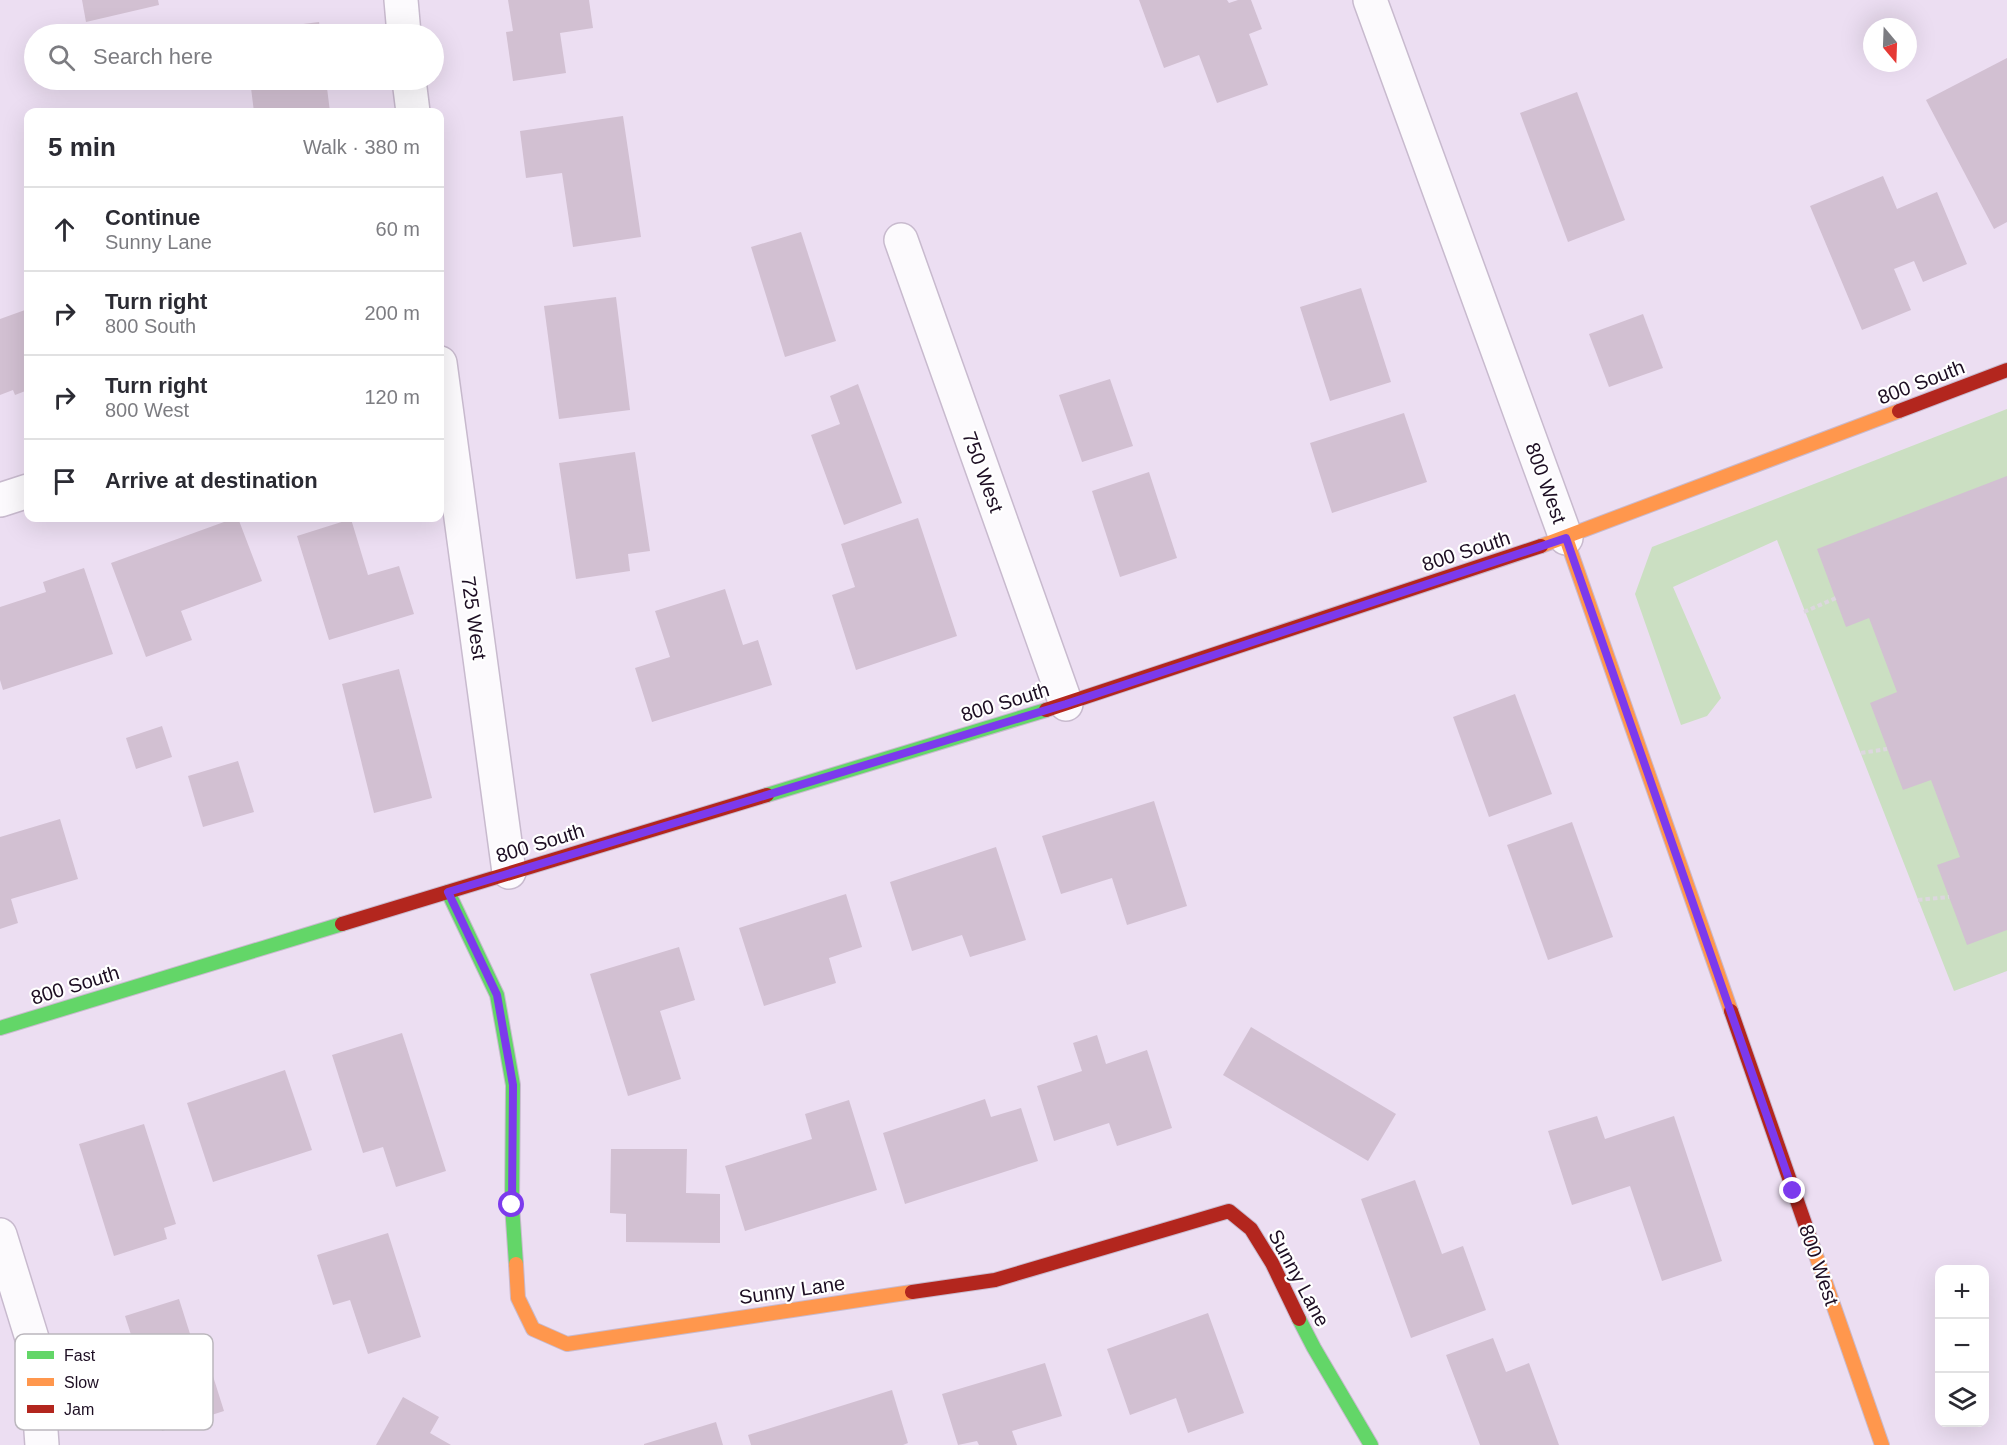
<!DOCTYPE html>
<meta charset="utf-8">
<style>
:root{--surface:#fff;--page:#f2f2f3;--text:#2b2b33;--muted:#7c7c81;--line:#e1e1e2}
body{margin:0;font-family:Arial,sans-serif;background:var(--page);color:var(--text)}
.controls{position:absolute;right:18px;bottom:18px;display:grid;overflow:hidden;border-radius:12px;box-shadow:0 6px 24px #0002}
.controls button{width:54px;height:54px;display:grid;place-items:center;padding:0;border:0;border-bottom:2px solid var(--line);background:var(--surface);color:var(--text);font:30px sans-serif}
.compass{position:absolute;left:1863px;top:18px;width:54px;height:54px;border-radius:50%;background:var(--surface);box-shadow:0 6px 24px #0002;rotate:161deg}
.stop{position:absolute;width:18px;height:18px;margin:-14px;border:4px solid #7c3aed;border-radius:50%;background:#fff}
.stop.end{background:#7c3aed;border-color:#fff;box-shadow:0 2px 6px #0008}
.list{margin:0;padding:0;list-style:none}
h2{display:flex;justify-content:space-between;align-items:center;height:78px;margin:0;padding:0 24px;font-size:26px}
h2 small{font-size:20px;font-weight:400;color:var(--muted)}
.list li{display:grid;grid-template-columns:39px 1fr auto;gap:18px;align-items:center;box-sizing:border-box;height:84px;padding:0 24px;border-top:2px solid var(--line)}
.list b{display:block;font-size:22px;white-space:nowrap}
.list p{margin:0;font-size:20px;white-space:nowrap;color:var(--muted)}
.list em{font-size:20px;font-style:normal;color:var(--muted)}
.icon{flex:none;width:33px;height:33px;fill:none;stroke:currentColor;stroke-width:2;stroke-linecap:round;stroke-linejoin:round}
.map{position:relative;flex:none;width:2007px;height:1445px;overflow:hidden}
.search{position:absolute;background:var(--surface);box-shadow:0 6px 24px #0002;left:24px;top:24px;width:420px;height:66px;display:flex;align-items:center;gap:15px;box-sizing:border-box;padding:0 21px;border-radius:33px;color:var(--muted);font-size:22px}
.panel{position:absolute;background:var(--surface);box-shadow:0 6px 24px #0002;left:24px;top:108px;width:420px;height:414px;border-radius:12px}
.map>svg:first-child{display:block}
.green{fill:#cbdfc2}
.building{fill:#d2c0d2}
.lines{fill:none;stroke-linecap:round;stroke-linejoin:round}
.street-casing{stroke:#c8bace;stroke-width:36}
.fast-casing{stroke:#c8bace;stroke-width:16}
.slow-casing{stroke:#c8bace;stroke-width:16}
.jam-casing{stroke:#c8bace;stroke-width:16}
.path{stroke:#dcd7de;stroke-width:4;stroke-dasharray:4.5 3;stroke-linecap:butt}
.street{stroke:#fcfafd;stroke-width:33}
.fast{stroke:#63d668;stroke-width:14}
.slow{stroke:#ff974d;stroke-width:14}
.jam{stroke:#b3261e;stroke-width:14}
.route{stroke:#7c3aed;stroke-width:8}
.labels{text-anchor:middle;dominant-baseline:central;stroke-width:4.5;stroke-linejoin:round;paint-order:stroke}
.street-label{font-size:20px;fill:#1d0e23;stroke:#fff}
.key{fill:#fff;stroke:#bbb7bd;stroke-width:1.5}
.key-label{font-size:16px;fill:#1d0e23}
</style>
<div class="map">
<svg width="2007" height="1445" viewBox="0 0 2007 1445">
<rect width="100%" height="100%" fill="#ecdef2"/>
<polygon class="green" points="2007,409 2007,971 1954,991 1777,540 1673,587 1721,698 1707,716 1681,725 1635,594 1652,547"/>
<g class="building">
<polygon points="82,0 158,0 159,5 86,22"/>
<polygon points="508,0 589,0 593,28 560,33 566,73 513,81 506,32 513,31"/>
<polygon points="1139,0 1227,0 1229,3 1238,0 1251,0 1262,29 1249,34 1268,85 1217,103 1199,55 1164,68"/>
<polygon points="319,22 321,34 256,34 256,30"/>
<polygon points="2007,58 2007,222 1994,229 1926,100"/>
<polygon points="250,80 326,80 330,112 254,112"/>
<polygon points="1577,92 1625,220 1568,242 1520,113"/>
<polygon points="623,116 641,237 573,247 562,173 526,178 520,131"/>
<polygon points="1883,176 1897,209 1937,192 1967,264 1923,282 1914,261 1894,269 1911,310 1862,330 1810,206"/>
<polygon points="801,232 836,341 785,357 751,247"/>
<polygon points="1361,288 1391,382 1330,401 1300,307"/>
<polygon points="616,297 630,410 559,419 544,306"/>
<polygon points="25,310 28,321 28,390 15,395 13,390 0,395 0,319"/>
<polygon points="1643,314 1663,368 1609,387 1589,334"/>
<polygon points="1110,379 1133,446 1082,462 1059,395"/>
<polygon points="858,384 902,503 844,525 811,435 840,424 830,396"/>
<polygon points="1404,413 1427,482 1332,513 1310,443"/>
<polygon points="635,452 650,551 628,554 630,571 576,579 559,463"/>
<polygon points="1149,472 1177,558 1120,577 1092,491"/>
<polygon points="2007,476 2007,930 1967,945 1937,865 1960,857 1931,780 1903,790 1870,703 1897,692 1869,618 1846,627 1817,549"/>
<polygon points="235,518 238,518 262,581 181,611 192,640 146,657 111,563"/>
<polygon points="918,518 957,636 856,670 832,595 855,587 841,544"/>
<polygon points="351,519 368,575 399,566 414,614 329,640 297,536"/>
<polygon points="84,568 113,654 3,690 0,680 0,607 46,592 43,582"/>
<polygon points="725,589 743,645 758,640 772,685 652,722 635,668 670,657 655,611"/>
<polygon points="399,669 432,798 374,813 342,684"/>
<polygon points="1515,694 1552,794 1489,817 1453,717"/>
<polygon points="162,726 172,757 136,769 126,738"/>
<polygon points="238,761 254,812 203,827 188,776"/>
<polygon points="1154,801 1187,906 1127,925 1112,878 1061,894 1042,836"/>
<polygon points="60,819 78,879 11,899 18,923 0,929 0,837"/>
<polygon points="1572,822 1613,937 1548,960 1507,845"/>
<polygon points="996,847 1026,940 970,957 962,935 912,951 890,882"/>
<polygon points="846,894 862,947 829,958 836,983 764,1006 739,928"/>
<polygon points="679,947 695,1000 660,1011 681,1079 628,1096 590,974"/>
<polygon points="1251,1027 1396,1114 1368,1161 1223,1075"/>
<polygon points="402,1033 446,1171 396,1187 383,1147 363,1153 332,1055"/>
<polygon points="1097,1035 1106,1064 1147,1050 1172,1128 1117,1146 1109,1123 1054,1141 1037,1086 1082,1071 1073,1043"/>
<polygon points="285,1070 312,1150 213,1182 187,1103"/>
<polygon points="985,1099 991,1117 1021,1108 1038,1161 905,1204 883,1133"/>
<polygon points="849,1100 877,1190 745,1231 725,1166 812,1139 805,1114"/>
<polygon points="1597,1116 1605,1139 1674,1116 1722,1261 1662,1281 1630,1186 1572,1205 1548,1131"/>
<polygon points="144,1124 176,1224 164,1228 167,1239 114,1256 79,1144"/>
<polygon points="611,1149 687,1149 686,1193 720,1194 720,1243 626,1242 626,1214 610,1213"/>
<polygon points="1415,1180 1442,1254 1463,1246 1486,1310 1411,1338 1361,1199"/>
<polygon points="388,1233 421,1337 368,1354 350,1300 333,1305 317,1255"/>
<polygon points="179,1299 191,1337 200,1335 224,1411 162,1431 125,1316"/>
<polygon points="1208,1313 1244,1413 1188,1433 1176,1398 1130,1415 1107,1349"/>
<polygon points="1493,1338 1506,1372 1529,1363 1559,1445 1480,1445 1446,1355"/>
<polygon points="1045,1363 1062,1416 1012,1431 1017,1445 979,1445 977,1441 958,1445 942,1394"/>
<polygon points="892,1390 908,1443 903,1445 751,1445 748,1435"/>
<polygon points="403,1397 439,1417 430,1433 451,1445 376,1445"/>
<polygon points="716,1422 723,1445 644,1445 644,1444"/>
</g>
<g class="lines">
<g class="street-casing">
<g id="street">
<polyline points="401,0 404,34"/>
<polyline points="1370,0 1566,538"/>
<polyline points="409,80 413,112"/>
<polyline points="901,240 1066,704"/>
<polyline points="440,363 509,872"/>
<polyline points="0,500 28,491"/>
<polyline points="0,1235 35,1348 42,1445"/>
</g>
</g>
<g class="fast-casing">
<g id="fast">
<polyline points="767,795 1046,710"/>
<polyline points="448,892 497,995 513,1085 512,1205 516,1264"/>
<polyline points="0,1028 342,924"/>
<polyline points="1299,1319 1314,1348 1371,1445"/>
</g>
</g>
<g class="slow-casing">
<g id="slow">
<polyline points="1566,538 1731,1011"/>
<polyline points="1541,546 1899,411"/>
<polyline points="1811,1241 1882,1445"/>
<polyline points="516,1264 518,1298 533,1329 567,1344 912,1292"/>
</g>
</g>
<g class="jam-casing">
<g id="jam">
<polyline points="1899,411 2007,370"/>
<polyline points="1046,710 1541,546"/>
<polyline points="342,924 767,795"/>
<polyline points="1731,1011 1811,1241"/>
<polyline points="912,1292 995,1280 1229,1211 1251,1229 1272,1263 1299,1319"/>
</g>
</g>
<g class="path">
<polyline points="1804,612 1836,598"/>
<polyline points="1861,753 1887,749"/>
<polyline points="1918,900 1949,897"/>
</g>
<use href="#street" class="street"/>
<use href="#fast" class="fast"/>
<use href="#slow" class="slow"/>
<use href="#jam" class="jam"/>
</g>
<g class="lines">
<polyline class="route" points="512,1205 513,1085 497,995 448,892 1066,704 1566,538 1793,1191"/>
</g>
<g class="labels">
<g class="street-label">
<text transform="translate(1921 382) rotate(-21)">800 South</text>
<text transform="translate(983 472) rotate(70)">750 West</text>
<text transform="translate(1546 483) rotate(70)">800 West</text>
<text transform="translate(1466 551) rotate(-18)">800 South</text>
<text transform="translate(474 618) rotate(82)">725 West</text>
<text transform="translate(1005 702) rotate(-17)">800 South</text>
<text transform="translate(540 843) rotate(-17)">800 South</text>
<text transform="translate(75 985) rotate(-17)">800 South</text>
<text transform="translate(1819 1265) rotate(71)">800 West</text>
<text transform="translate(1299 1278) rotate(62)">Sunny Lane</text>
<text transform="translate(792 1290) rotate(-8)">Sunny Lane</text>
</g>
</g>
<rect x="15" y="1334" width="198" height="96" rx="9" class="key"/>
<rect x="27" y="1351" width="27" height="8" fill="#63d668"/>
<rect x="27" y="1378" width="27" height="8" fill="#ff974d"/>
<rect x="27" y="1405" width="27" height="8" fill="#b3261e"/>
<g class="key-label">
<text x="64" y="1361">Fast</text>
<text x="64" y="1388">Slow</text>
<text x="64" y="1415">Jam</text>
</g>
</svg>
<div class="controls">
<button>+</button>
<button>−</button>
<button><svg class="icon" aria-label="layers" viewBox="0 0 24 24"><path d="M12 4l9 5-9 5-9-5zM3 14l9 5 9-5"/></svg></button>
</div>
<svg class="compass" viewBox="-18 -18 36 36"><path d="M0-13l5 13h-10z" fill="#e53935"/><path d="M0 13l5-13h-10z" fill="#7c7c81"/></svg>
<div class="stop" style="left:512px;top:1205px"></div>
<div class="stop end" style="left:1793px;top:1191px"></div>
<div class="search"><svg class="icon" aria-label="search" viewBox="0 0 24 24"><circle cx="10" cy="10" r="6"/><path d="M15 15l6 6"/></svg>Search here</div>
<section class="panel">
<h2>5 min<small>Walk · 380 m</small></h2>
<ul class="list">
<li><svg class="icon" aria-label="ahead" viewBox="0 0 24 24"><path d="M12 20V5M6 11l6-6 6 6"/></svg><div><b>Continue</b><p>Sunny Lane</p></div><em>60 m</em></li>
<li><svg class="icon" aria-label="right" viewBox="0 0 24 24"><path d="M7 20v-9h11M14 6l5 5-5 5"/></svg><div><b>Turn right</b><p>800 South</p></div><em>200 m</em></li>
<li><svg class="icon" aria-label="right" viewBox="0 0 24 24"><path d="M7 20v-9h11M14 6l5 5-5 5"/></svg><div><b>Turn right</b><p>800 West</p></div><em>120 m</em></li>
<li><svg class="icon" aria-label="arrive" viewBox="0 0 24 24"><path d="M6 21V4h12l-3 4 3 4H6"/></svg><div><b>Arrive at destination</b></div></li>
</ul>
</section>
</div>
